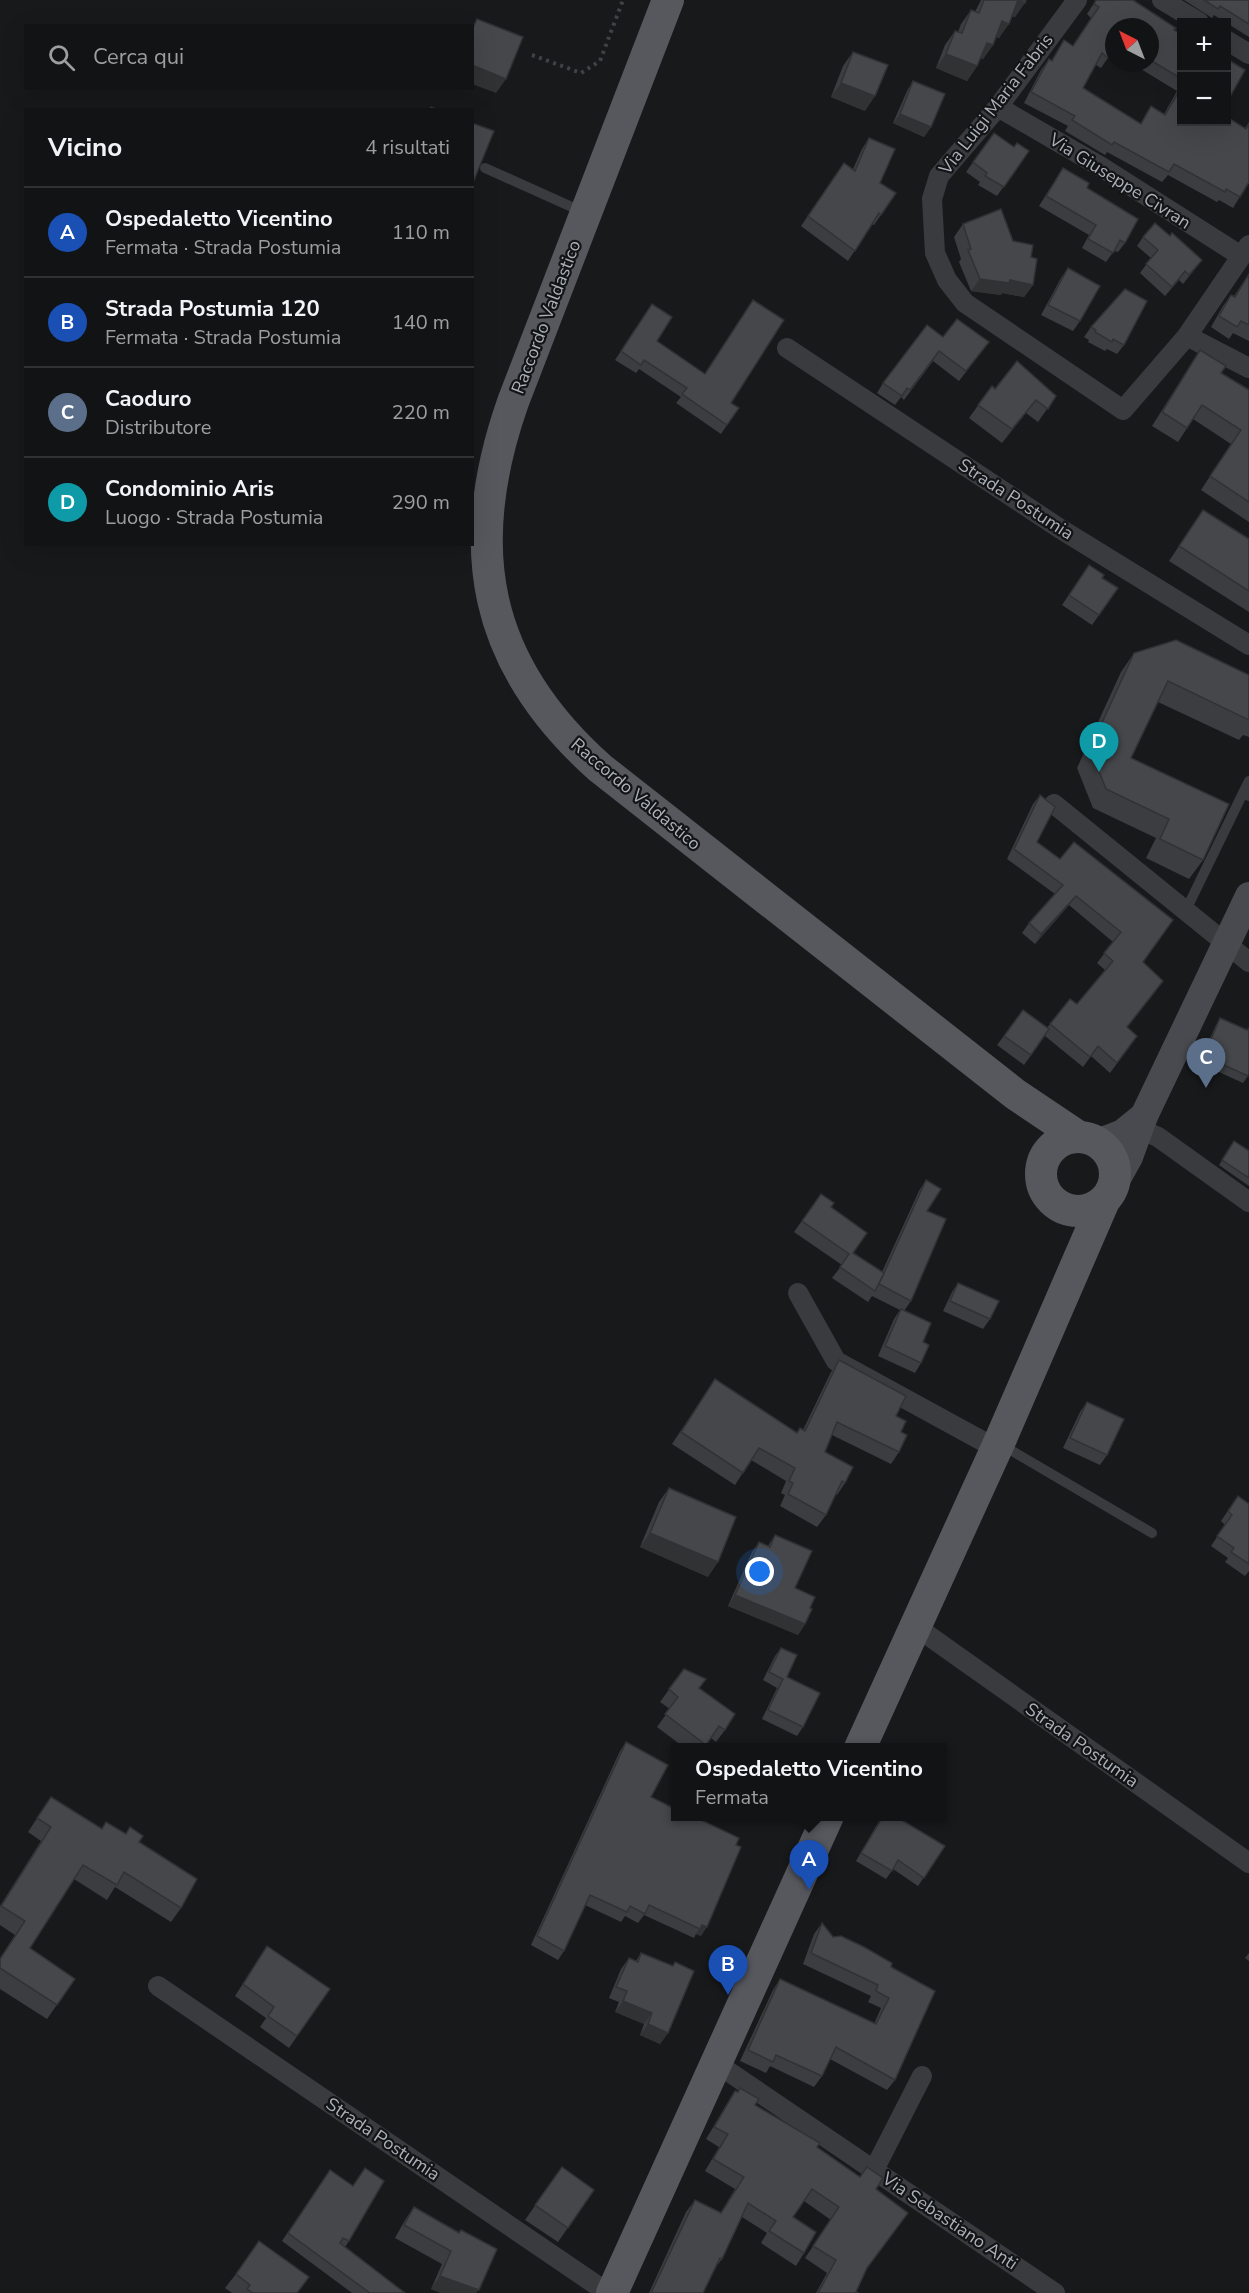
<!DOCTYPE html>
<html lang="it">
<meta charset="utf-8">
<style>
:root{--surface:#121314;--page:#1f2022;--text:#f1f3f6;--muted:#9c9ea0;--line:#313234;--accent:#eca63f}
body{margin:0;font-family:"Nunito Sans",sans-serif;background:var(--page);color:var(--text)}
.controls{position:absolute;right:18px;top:18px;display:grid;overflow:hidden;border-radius:0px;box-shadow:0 6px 24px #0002}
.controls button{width:54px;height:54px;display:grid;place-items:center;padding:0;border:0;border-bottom:2px solid var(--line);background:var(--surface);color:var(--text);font:30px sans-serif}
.compass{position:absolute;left:1105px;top:18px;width:54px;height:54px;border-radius:50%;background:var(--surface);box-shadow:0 6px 24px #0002;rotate:318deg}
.you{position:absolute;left:760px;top:1572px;width:21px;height:21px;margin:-15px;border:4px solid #fff;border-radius:50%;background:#1a73e8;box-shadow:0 0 0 9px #1a73e833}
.badge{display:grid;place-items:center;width:39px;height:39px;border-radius:50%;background:var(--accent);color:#fff;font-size:20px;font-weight:700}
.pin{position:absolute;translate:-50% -50px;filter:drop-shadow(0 2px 3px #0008)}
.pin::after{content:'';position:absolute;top:32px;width:21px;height:18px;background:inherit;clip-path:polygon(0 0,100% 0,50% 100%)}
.popup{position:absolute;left:671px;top:1743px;width:276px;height:78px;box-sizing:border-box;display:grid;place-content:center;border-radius:0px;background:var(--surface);filter:drop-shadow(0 2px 4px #0005);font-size:20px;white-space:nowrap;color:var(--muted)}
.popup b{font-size:22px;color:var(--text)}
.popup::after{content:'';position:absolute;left:50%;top:100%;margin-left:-12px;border:12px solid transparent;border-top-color:var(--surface)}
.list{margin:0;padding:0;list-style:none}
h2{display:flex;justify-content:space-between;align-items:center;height:78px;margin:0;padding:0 24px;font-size:26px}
h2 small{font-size:20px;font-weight:400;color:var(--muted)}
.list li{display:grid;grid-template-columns:39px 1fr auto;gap:18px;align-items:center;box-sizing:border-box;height:90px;padding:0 24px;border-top:2px solid var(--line)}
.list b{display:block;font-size:22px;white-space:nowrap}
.list p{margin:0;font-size:20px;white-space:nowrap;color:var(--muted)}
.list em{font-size:20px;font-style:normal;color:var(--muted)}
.icon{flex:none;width:33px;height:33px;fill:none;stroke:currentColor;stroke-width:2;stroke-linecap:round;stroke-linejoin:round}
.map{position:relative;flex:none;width:1249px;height:2293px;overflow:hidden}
.search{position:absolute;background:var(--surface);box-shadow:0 6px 24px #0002;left:24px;top:24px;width:450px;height:66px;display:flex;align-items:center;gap:15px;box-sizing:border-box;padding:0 21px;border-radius:0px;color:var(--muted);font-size:22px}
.panel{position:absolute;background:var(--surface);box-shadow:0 6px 24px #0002;left:24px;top:108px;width:450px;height:438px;border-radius:0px}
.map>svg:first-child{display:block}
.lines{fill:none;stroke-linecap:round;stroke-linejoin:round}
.path{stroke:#404246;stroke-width:4;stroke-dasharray:3 4.5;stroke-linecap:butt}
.lane{stroke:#3a3b3f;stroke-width:10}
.street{stroke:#3a3b3f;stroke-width:20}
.secondary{stroke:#484a4f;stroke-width:28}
.primary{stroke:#56585e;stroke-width:32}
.wall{fill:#3b3d40;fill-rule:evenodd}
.shaded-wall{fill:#303234}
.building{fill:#45474b;stroke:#303234;stroke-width:1.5}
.labels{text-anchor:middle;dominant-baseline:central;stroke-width:4.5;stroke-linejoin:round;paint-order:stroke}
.street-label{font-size:18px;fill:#abb1ba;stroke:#131416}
</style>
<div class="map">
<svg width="1249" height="2293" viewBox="0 0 1249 2293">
<rect width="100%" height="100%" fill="#18191b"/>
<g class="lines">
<polyline class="path" points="532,55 581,73 600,61 623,0"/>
<g class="lane">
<polyline points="485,168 583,212"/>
<polyline points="1243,793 1249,781"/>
<polyline points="1185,912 1243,793 1249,796"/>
<polyline points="1002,1445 1152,1533"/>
</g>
<g class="street">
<polyline points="1077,0 998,107 939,176 932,199 935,253 947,280 965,303 1123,410 1187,336 1249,245"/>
<polyline points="1162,0 1199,22"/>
<polyline points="1226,40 1249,54"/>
<polyline points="998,107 1103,168 1241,256"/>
<polyline points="1187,336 1249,368"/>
<polyline points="787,348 1059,528 1249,645"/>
<polyline points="1054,804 1249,962"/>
<polyline points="1140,1129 1158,1137 1249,1202"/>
<polyline points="798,1293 836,1361 997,1449"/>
<polyline points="915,1626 1249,1863"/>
<polyline points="158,1986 608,2293"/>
<polyline points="716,2063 1055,2293"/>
<polyline points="874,2170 922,2076"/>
</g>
<g class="secondary">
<polyline points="1097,1143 1123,1133 1144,1116"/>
<polyline points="1114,1184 1129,1157 1144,1116 1249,896"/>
</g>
<g class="primary">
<path d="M 668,0 L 513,402 C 462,547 482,663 600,768 L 1015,1094 L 1079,1137"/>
<circle cx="1078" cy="1174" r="37"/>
<polyline points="860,1748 999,1443 1104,1201"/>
<polyline points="612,2293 828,1816"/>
</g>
</g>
<g class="wall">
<polygon points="981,0 1026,0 1015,17 1012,16 999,38 996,37 993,45 983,59 980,58 977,66 967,81 936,68 945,45 955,31 958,32 961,24 971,10 975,12"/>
<path d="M 1096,0 L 1133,0 L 1174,30 L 1182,34 L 1182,122 L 1245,128 L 1249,122 L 1249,182 L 1233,208 L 1219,200 L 1217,202 L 1168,175 L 1162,182 L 1107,152 L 1105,155 L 1065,131 L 1068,126 L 1024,103 L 1041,70 L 1049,59 L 1051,61 L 1064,40 L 1073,46 L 1091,18 L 1087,14 ZM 1114,27 L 1150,27 L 1150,63 L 1131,63 L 1177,91 L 1164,114 L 1151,106 L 1140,124 L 1083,88 L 1096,65 L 1101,68 L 1112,52 L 1114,53 Z"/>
<polygon points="1184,0 1249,0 1249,37 1214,15 1212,18"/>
<polygon points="853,52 865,111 831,97 843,66"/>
<polygon points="913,81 931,127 924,137 893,123 907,91"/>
<polygon points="994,133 1014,147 1029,151 997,196 978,185 980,182 966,172"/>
<polygon points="869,138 880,183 896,193 874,225 872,224 848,261 801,226 844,163 853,169 862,149"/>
<polygon points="1063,168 1087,188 1125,243 1118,252 1114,251 1106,262 1082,248 1089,235 1039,206"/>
<polygon points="963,224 1013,241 1031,257 1033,285 1024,297 1002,293 1001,295 971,291 959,262 961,259 954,237"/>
<polygon points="1143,237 1196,268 1183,284 1179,280 1165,296 1140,273 1151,258 1137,246"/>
<polygon points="1068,268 1080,321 1073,331 1041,315 1061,278"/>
<polygon points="1249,274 1249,341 1233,333 1229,339 1211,327 1223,306 1231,295 1234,296"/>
<polygon points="652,304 657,341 731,403 727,425 721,434 676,403 681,397 639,369 636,373 615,360"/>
<polygon points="1091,327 1124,345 1117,354 1107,349 1105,351 1088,342 1089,340 1084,337"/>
<polygon points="943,337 989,342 959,381 933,361 904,400 901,397 895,405 877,393 883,383"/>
<polygon points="1200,350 1221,373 1249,390 1249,522 1201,490 1231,444 1193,419 1178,442 1152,426 1191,364"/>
<polygon points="992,386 995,389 1056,396 1038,422 1026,413 1002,443 969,418"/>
<polygon points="1203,510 1249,539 1249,612 1169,561"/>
<polygon points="1089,565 1102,578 1118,588 1092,625 1062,605"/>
<polygon points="1134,653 1249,675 1249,737 1243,735 1239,740 1158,702 1131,758 1203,860 1189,879 1146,858 1156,838 1093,808 1077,768 1121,672"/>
<polygon points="1040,795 1037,842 1060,859 1074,842 1144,963 1156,991 1127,1027 1130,1046 1110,1073 1091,1056 1083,1067 1045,1036 1024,1065 997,1045 1023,1010 1047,1028 1050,1024 1077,1004 1105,970 1097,963 1113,942 1069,905 1035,944 1022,933 1029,923 1055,894 1007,859 1033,804"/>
<polygon points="1220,1018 1248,1076 1243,1083 1199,1063 1216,1025"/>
<polygon points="1234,1141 1249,1151 1249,1186 1219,1165"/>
<polygon points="926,1180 927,1211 911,1301 904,1311 923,1342 921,1363 915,1373 878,1356 894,1319 900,1310 872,1296 868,1302 832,1278 842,1265 794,1232 821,1194 831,1207 853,1253 882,1272 919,1191"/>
<polygon points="958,1283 990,1319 983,1329 943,1311 952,1292"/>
<polygon points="839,1360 896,1416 901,1432 899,1452 891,1464 832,1435 825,1452 845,1483 837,1495 836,1494 826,1515 817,1527 780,1506 785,1495 781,1493 786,1481 751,1460 735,1485 672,1444 715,1379 797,1433 800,1428 803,1430 831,1372"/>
<polygon points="1087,1402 1107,1455 1100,1465 1063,1448 1080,1412"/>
<polygon points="669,1488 708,1577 640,1547 659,1502"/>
<polygon points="1238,1496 1249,1504 1249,1571 1245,1576 1225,1562 1228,1558 1211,1546 1225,1525 1221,1521"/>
<polygon points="775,1535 795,1588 810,1608 805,1624 798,1635 728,1606 752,1552 759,1542 768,1546"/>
<polygon points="781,1648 787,1677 803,1727 797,1736 762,1719 777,1688 763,1680 775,1656"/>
<polygon points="684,1669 699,1688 725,1730 716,1742 711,1738 704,1748 685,1748 657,1727 670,1709 660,1702"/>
<polygon points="626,1742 651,1797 693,1816 701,1936 696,1934 694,1938 644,1915 638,1923 625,1916 621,1922 585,1905 564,1951 558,1960 531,1945 620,1751"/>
<polygon points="51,1797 101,1829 106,1822 125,1834 130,1827 181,1908 171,1922 115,1887 107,1900 74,1879 30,1948 75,1979 47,2019 0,1989 0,1958 15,1935 0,1925 0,1906 41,1841 28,1832"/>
<polygon points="882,1816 895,1816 945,1846 918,1886 893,1869 886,1879 856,1861"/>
<polygon points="822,1923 833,1937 891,1967 895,2080 887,2090 830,2059 822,2076 814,2087 770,2066 766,2073 740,2061 773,1990 780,1979 874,2024 881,2008 868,2002 871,1996 803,1964 814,1934"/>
<polygon points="267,1946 330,1989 289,2048 260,2027 266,2018 235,1996"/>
<polygon points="641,1953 672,1966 675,1962 668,2033 660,2044 640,2035 644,2024 615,2012 619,2002 609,1998 621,1969 629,1958 636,1961"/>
<polygon points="1249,1953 1249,1961 1245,1958"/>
<polygon points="735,2091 817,2147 876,2189 866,2270 856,2292 859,2293 816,2293 827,2273 805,2258 831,2220 804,2201 793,2217 804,2253 796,2266 761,2243 767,2233 742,2217 722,2259 713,2271 703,2293 649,2293 686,2212 695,2200 721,2212 735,2189 705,2171 719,2147 706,2139 727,2104"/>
<polygon points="562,2167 594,2190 558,2242 525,2220"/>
<polygon points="330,2170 349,2241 345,2247 405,2293 352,2293 282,2241"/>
<polygon points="414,2207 459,2232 461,2230 476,2293 441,2293 431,2289 442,2264 395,2238 405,2220"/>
<polygon points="236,2274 297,2293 232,2293 225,2288"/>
</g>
<g class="shaded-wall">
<polygon points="1018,0 1025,3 1015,17 1008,15"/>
<polygon points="1002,21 1009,24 999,38 992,35"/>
<polygon points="987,43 993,45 983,59 977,57"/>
<polygon points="946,54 977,66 967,81 936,68"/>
<polygon points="472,65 506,79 496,93 472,84"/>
<polygon points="841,83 875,96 865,111 831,97"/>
<polygon points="900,114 931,127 924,137 893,123"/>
<polygon points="1202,260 1196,268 1183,284 1189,275"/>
<polygon points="1185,271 1179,280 1165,296 1172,287"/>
<polygon points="980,279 1010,280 1033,285 1024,297 1002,293 1001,295 971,291"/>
<polygon points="1036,400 1026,413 1002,443 1012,429"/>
<polygon points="1076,896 1069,905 1035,944 1041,934"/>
<polygon points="650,1533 718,1562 708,1577 640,1547"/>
<polygon points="735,1595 805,1624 798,1635 728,1606"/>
<polygon points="702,1925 707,1927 701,1936 696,1934"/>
<polygon points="623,2001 652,2013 644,2024 615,2012"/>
<polygon points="648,2024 668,2033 660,2044 640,2035"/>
<polygon points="440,2276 479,2290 476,2293 441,2293 431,2289"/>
</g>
<g class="building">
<polygon points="984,0 1026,0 1025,3 1018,0 1009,24 1002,21 993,45 987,43 977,66 946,54 955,31 962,33 971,10 979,13"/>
<polygon points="1096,0 1133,0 1176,28 1174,30 1182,34 1182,79 1150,60 1150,27 1114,27 1114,49 1108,58 1102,53 1083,88 1141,124 1151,106 1165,115 1182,86 1182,122 1227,122 1227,117 1246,129 1249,124 1249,182 1240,197 1226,189 1225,192 1174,164 1169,172 1114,142 1112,145 1072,120 1075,116 1031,92 1049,59 1052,61 1064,40 1073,46 1099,7 1094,4"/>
<polygon points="1204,0 1249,0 1249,24 1220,6 1218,9"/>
<polygon points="477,19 523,37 506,79 472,65 472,30"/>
<polygon points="853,52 888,65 875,96 841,83"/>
<polygon points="1227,59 1245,70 1227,102"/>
<polygon points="913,81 945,94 931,127 900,114"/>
<polygon points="431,107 438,110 429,110"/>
<polygon points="472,123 494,131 472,185"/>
<polygon points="994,133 1014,147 1017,143 1029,151 1004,187 985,176 987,173 973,162"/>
<polygon points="869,138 895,149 880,183 896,193 881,215 879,213 855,251 808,216 844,163 855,171"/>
<polygon points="1063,168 1089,183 1087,188 1138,219 1125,243 1120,240 1113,253 1088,239 1096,225 1046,196"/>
<polygon points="1001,209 1013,241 1033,245 1031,257 1037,259 1033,285 1010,280 1009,283 980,279 968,250 971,249 963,224"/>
<polygon points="1155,223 1170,236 1172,233 1202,260 1189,275 1185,271 1172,287 1146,264 1158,250 1143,237"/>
<polygon points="1068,268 1100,286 1080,321 1048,305"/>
<polygon points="1249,274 1249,325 1241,321 1237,327 1219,316 1231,295 1235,297"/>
<polygon points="1125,289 1147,301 1124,345 1113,339 1112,342 1095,332 1096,330 1091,327"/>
<polygon points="753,300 784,320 731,403 739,408 727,425 682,394 687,388 644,360 641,365 621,351 652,304 672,317 657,341 705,374"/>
<polygon points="957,319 989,342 966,371 939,351 910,390 907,388 902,396 883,383 927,325 943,337"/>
<polygon points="1200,350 1226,366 1221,373 1249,390 1249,502 1210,476 1241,430 1202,405 1187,428 1162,412"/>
<polygon points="1017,361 1056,396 1048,409 1036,400 1012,429 978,405 992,386 995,389"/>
<polygon points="1203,510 1249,539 1249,591 1179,546"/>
<polygon points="1089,565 1104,575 1102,578 1118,588 1099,615 1069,595"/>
<polygon points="1176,640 1249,675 1249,720 1168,681 1131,758 1229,804 1203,860 1160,839 1169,819 1106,789 1090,749 1134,653"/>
<polygon points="1040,795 1055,807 1037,842 1060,859 1074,842 1173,920 1143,962 1163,981 1127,1027 1137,1036 1117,1063 1098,1046 1090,1057 1050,1024 1070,999 1077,1004 1113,961 1104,953 1121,932 1076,896 1041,934 1029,923 1063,885 1014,849"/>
<polygon points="1023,1010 1049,1029 1031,1055 1004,1036"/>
<polygon points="1220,1018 1247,1030 1249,1028 1249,1073 1248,1076 1204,1056"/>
<polygon points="1234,1141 1249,1151 1249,1178 1222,1160"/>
<polygon points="926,1180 941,1189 927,1211 946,1219 911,1301 879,1284"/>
<polygon points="821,1194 834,1203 831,1207 867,1233 853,1253 884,1273 875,1291 840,1267 849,1254 802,1221"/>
<polygon points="958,1283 999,1301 990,1319 950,1301"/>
<polygon points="901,1309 931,1323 923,1342 929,1345 921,1363 885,1346"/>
<polygon points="839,1360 906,1396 896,1416 906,1421 901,1432 907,1435 899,1452 837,1422 825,1452 853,1467 845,1483 842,1481 826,1515 788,1494 793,1483 789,1481 795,1468 759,1448 743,1473 681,1432 715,1379 797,1433 800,1428 805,1431"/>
<polygon points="1087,1402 1124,1419 1107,1455 1070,1438"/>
<polygon points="669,1488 736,1517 718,1562 650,1533"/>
<polygon points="1238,1496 1249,1504 1249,1564 1231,1552 1234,1548 1217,1536 1232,1515 1228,1511"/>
<polygon points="775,1535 812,1551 795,1588 815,1597 810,1608 812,1609 805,1624 735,1595 759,1542 770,1547"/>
<polygon points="781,1648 797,1655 787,1677 820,1693 803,1727 768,1710 783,1679 769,1672"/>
<polygon points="684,1669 706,1679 699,1688 735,1714 725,1730 719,1726 706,1745 665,1714 678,1697 669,1689"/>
<polygon points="626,1742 668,1765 651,1797 675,1809 675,1816 693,1816 739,1838 736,1845 741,1847 707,1927 702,1925 700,1929 649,1905 645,1914 630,1906 627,1912 590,1895 564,1951 537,1936"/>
<polygon points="51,1797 102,1829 106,1822 126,1834 130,1827 143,1836 139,1842 197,1879 181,1908 124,1872 117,1885 83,1865 30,1948 75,1979 57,2005 0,1968 0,1959 25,1921 1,1906 51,1827 37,1818"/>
<polygon points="883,1816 895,1816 945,1846 924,1878 898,1860 892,1871 861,1853"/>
<polygon points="822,1923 833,1937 841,1936 864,1947 892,1963 891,1967 935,1991 895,2080 836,2047 822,2076 776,2055 773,2062 748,2050 780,1979 876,2024 889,1998 876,1991 878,1985 811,1953"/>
<polygon points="267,1946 330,1989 297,2036 268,2016 274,2007 243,1984"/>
<polygon points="641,1953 673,1966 675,1962 694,1971 668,2033 648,2024 652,2013 623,2001 627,1991 616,1987 629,1958 638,1962"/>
<polygon points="740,2088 759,2099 755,2105 820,2143 817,2147 860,2177 867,2167 883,2178 876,2189 908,2213 867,2268 856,2292 859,2293 818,2293 836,2260 813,2246 839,2207 812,2189 793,2217 816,2232 804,2253 769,2231 776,2221 748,2203 722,2259 720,2258 703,2293 651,2293 695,2200 721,2213 744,2177 713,2159 728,2134 714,2127 735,2091 738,2092"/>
<polygon points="562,2167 594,2190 568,2228 535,2205"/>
<polygon points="365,2168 384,2181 349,2241 343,2238 340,2243 405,2293 370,2293 288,2233 330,2170 353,2186"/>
<polygon points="414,2207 459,2233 461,2230 497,2249 479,2290 440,2276 451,2251 404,2225"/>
<polygon points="259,2241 309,2277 297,2293 253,2293 247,2289 250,2285 236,2274"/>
</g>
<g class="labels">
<g class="street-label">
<text transform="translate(996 104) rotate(-52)">Via Luigi Maria Fabris</text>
<text transform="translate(1120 181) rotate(32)">Via Giuseppe Civran</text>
<text transform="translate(546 317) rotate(-69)">Raccordo Valdastico</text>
<text transform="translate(1016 499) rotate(33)">Strada Postumia</text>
<text transform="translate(636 794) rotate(40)">Raccordo Valdastico</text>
<text transform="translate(1082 1745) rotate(35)">Strada Postumia</text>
<text transform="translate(383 2139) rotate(34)">Strada Postumia</text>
<text transform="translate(950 2221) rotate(34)">Via Sebastiano Anti</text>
</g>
</g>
</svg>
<div class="controls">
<button>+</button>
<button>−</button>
</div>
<svg class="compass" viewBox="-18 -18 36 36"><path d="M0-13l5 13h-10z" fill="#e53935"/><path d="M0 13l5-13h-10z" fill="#9c9ea0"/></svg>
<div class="you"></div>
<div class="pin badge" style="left:809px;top:1890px;background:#1a4fb4">A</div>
<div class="popup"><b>Ospedaletto Vicentino</b>Fermata</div>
<div class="pin badge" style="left:728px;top:1995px;background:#1a4fb4">B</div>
<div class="pin badge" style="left:1206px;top:1088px;background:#5c6f8a">C</div>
<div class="pin badge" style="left:1099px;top:772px;background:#0f9aa8">D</div>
<div class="search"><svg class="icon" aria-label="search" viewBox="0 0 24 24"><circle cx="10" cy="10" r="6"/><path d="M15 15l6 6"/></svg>Cerca qui</div>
<section class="panel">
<h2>Vicino<small>4 risultati</small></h2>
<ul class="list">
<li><span class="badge" style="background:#1a4fb4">A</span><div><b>Ospedaletto Vicentino</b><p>Fermata · Strada Postumia</p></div><em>110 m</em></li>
<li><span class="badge" style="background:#1a4fb4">B</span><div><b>Strada Postumia 120</b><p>Fermata · Strada Postumia</p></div><em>140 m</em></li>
<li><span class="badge" style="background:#5c6f8a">C</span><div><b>Caoduro</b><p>Distributore</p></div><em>220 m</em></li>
<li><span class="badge" style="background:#0f9aa8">D</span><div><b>Condominio Aris</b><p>Luogo · Strada Postumia</p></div><em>290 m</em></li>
</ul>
</section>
</div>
